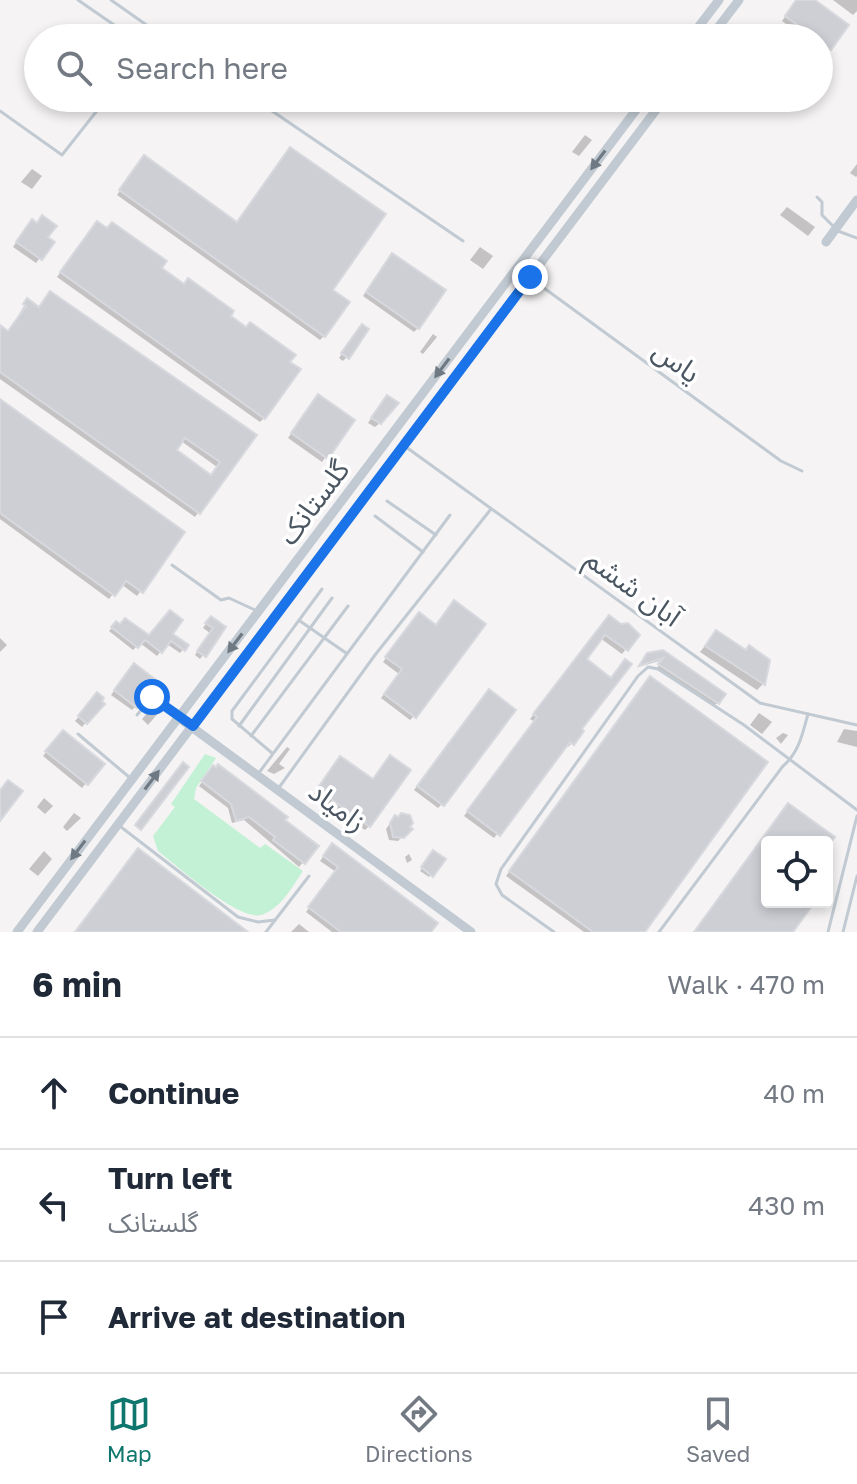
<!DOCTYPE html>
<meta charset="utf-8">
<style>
:root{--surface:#fff;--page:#f2f2f3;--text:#1f2937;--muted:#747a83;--line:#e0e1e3;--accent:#0f766e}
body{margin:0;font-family:"Golos Text","Noto Sans Arabic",sans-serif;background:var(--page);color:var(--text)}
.controls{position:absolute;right:24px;bottom:24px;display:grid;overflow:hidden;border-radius:8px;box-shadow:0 4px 12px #0003}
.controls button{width:72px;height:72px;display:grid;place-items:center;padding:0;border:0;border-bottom:2px solid var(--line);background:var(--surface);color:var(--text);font:40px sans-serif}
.stop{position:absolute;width:24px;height:24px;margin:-18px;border:6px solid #1a73e8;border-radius:50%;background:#fff}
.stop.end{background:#1a73e8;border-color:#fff;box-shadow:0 2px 8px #0008}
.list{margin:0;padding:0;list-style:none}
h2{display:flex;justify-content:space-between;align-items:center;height:104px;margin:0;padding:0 32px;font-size:34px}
h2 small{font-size:26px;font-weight:400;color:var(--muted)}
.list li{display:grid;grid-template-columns:52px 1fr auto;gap:24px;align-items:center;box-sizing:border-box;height:112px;padding:0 32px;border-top:2px solid var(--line)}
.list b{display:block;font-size:30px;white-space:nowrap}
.list p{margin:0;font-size:26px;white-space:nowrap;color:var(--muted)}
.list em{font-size:26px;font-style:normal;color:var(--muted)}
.icon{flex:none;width:44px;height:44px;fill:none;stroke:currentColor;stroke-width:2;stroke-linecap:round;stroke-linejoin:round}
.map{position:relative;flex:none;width:857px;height:932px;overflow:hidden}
.search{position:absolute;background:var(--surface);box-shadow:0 4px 12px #0003;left:24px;right:24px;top:24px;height:88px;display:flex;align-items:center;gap:20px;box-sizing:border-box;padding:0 28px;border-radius:44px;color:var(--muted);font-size:30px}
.sheet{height:440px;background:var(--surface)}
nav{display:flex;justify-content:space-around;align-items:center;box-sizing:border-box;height:112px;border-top:2px solid var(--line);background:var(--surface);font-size:22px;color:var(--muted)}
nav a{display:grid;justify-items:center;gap:4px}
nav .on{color:var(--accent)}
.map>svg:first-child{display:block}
.green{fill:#c3f1d5}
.shadow{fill:#0003;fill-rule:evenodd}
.building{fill:#cdcfd5;stroke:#d7d9de;stroke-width:2;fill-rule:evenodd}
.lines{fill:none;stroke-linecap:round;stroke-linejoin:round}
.service{stroke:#c1cad2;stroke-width:3}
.tertiary{stroke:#c1cad2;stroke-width:9}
.oneway{fill:#6e7983}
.route{stroke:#1a73e8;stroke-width:10}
.labels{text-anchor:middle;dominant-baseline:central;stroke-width:7;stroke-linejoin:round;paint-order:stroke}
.street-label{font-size:28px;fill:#4a5661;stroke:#fff}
</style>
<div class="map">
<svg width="857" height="932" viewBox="0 0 857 932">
<rect width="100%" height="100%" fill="#f5f3f3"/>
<path class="green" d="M 205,754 L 216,758 L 196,788 L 194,799 L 260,848 L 265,844 L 303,871 C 292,887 281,909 261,915 C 239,921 177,866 158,851 L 153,836 L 175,807 L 171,804 Z"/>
<g class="shadow">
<polygon points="797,0 812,0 829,49 825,53 819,48 819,38 805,38 782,21"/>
<polygon points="833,0 857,0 857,11 853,15"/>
<polygon points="585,135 592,140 579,156 572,152"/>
<polygon points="140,162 330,290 324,336 320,340 117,195"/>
<polygon points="857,164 857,176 856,177 850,173"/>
<polygon points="32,169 42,176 32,189 21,182"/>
<polygon points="787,207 815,227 808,236 780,215"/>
<polygon points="28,226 52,242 36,263 13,247"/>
<polygon points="93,227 159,268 228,317 264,418 260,422 57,277"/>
<polygon points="480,247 493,256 483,269 470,260"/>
<polygon points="388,260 418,328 414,332 363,296"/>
<path d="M 27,301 L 254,435 L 195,517 L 0,379 L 0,328 L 8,333 ZM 181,441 L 217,467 L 210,477 L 174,451 Z"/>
<polygon points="358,331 347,357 343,361 339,358"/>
<polygon points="433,334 437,337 423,354 420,352"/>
<polygon points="0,401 183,533 137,596 121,584 109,599 0,519"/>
<polygon points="314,401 352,421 322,462 288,438"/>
<polygon points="383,401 380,423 375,427 368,423"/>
<polygon points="415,619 414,716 410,720 381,698 399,674 383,662"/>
<polygon points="207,622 224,627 200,659 195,655 210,633 203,628"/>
<polygon points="605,622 637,635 622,654 600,638 584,660 579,730 572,743 568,747 566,745 494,838 464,816 535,722 530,719"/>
<polygon points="116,624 149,637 171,634 186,646 180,653 167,644 157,656 140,643 133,650 109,631"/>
<polygon points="716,632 745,652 768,661 763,684 757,690 700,652"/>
<polygon points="0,638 7,645 0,652"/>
<polygon points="662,652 718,702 714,706 656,669 663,660 638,667 643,660"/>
<polygon points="130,670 136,706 132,710 111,695"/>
<polygon points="646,683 642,932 584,932 506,876"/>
<polygon points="98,695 102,704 82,727 75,721"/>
<polygon points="485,696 442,804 438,808 414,790"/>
<polygon points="153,706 160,711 148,725 142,719"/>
<polygon points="759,713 772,722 762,734 750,725"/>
<polygon points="844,729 857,731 857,747 837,742"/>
<polygon points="783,733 788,735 781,744 776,738"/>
<polygon points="59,736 102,764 82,788 43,756"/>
<polygon points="287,747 290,749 279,764 285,768 274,774 267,771"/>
<polygon points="337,762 369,826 365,830 314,794"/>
<polygon points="210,771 316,846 299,867 244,820 232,823 228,808 199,786"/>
<polygon points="44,798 53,806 45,814 37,807"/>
<polygon points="74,813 81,818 67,831 63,827"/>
<polygon points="391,822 410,829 398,841 389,840 386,829"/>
<polygon points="328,850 429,932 332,932 306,912 336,872 320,861"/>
<polygon points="44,851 52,859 38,876 29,869"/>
<polygon points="409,854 412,860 407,863 405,857"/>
<polygon points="431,855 431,875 429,877 420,871"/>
<polygon points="299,924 309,932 291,932"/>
</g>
<g class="building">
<polygon points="796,0 815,0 849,25 831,50 819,41 819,38 815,38 785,16"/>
<polygon points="290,147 386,214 333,290 350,302 325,337 119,190 144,155 237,222"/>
<polygon points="42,215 57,226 48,237 55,242 42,260 16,242 32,219 37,223"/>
<polygon points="97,221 107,228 112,222 167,261 162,268 184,284 188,278 234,311 231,316 246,327 250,322 296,355 290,362 301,369 265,419 60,272"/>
<polygon points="392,253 446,290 419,329 366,292"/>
<path d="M 50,291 L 257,435 L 200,514 L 0,372 L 0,325 L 8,331 L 26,306 L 23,304 L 27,298 L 39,307 ZM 185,438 L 220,462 L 211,475 L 177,450 Z"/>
<polygon points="362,324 369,329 349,359 341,353"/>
<polygon points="318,394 355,420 328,459 291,433"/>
<polygon points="387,395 399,403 381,424 371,418"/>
<polygon points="0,399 185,532 143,593 126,581 115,596 0,513"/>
<polygon points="454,600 486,624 416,718 384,694 402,669 385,657 419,612 436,625"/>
<polygon points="170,610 183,620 173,634 189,645 185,651 171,641 162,653 145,640 138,648 111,627 116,621 120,624 125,618 149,635"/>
<polygon points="609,615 621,624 628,623 640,635 628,651 605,635 587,659 611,678 625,659 632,664 582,729 584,731 574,745 570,742 500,836 467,811 537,717 533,714"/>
<polygon points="211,616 226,627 206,657 197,651 213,628 205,623"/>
<polygon points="716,630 746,650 749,645 770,660 765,685 705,646"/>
<polygon points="663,650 726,694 719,704 658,664 663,658 639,666 647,653"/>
<polygon points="134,663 156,680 137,708 114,690"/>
<polygon points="650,676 768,762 645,932 593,932 509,871"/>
<polygon points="489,689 516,710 444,806 417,786"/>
<polygon points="97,692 104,698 102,701 105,704 87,724 78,716"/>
<polygon points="63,730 105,764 88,785 45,751"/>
<polygon points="390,755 411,770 370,827 317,789 340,756 373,779"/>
<polygon points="183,762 189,767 141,830 135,825"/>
<polygon points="218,764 288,817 285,820 319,846 305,864 273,840 275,837 249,817 236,821 231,804 201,781 213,765 216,767"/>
<polygon points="8,780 23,791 0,821 0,790"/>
<polygon points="788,803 835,837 831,842 767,842 767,902 815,902 793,932 694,932"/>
<polygon points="401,813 410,815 413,823 410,827 413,829 404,838 393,837 390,823 395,815 398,817"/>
<polygon points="332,843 438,923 431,932 341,932 308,907 338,867 323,856"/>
<polygon points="138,848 248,932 75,932"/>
<polygon points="433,850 446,859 433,877 421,867"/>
</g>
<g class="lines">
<g class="service">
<polyline points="78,0 133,38"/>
<polyline points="111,0 165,38"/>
<polyline points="253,98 463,241"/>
<polyline points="0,111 62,155 107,98"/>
<polyline points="817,197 822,202 822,215 833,226"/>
<polyline points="838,231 857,238"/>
<polyline points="533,280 781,461 802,471"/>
<polyline points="406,447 760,703 857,725"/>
<polyline points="387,501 436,535"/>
<polyline points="375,516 423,552"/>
<polyline points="172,565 221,600 229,598 255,610"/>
<polyline points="300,621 346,653"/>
<polyline points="137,715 152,697 175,715"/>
<polyline points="239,726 332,598"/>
<polyline points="78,734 129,777"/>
<polyline points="251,736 348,606"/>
<polyline points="272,753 232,719 232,711 322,589"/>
<polyline points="258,774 450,515"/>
<polyline points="278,789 375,655 491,509"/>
<polyline points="121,827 238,917 258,922 275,920"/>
<polyline points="266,932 309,876"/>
<polyline points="554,932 502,895 496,884 501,869 638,676 648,667 658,669 744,725 857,810"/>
<path d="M 659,932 L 783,766 C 799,753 803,732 808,714"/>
<polyline points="828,932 857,816"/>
<polyline points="843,932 857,876"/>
</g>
<g class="tertiary">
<polyline points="690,38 719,0"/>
<polyline points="710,38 739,0"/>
<polyline points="826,242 857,200"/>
<polyline points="178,717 471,932"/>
<polyline points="17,932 645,98"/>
<polyline points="37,932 665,98"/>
</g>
</g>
<defs><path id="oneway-solid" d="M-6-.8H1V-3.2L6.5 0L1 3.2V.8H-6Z" transform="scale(2)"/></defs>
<g class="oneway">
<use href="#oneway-solid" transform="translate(598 160) rotate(127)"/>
<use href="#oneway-solid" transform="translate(442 368) rotate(127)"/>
<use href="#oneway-solid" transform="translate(235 643) rotate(127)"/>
<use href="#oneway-solid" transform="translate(152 780) rotate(-53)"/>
<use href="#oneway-solid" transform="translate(78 850) rotate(127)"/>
</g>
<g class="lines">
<polyline class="route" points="152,697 193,726 530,277"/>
</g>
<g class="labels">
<g class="street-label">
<text transform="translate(677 361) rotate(36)">یاس</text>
<text transform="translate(313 502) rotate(-53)">گلستانک</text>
<text transform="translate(634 587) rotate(36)">آبان ششم</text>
<text transform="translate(338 806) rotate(37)">زامیاد</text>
</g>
</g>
</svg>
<div class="controls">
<button><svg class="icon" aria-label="locate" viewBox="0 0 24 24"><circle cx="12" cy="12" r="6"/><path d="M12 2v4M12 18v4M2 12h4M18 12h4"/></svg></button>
</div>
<div class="stop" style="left:152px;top:697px"></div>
<div class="stop end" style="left:530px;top:277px"></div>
<div class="search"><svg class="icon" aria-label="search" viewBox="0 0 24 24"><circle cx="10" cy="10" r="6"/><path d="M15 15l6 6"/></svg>Search here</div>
</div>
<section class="sheet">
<h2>6 min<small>Walk · 470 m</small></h2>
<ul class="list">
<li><svg class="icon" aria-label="ahead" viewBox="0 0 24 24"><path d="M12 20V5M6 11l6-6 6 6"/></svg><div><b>Continue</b></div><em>40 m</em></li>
<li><svg class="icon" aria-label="left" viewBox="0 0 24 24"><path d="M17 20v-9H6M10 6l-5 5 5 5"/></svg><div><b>Turn left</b><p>گلستانک</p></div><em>430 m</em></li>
<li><svg class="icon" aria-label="arrive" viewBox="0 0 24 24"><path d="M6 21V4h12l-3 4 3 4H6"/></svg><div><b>Arrive at destination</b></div></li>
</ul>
</section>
<nav>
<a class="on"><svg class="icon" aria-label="map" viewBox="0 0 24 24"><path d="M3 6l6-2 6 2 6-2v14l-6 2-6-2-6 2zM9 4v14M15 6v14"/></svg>Map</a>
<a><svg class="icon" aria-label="directions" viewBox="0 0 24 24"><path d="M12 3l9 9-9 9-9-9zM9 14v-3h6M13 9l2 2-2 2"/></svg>Directions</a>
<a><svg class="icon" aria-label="saved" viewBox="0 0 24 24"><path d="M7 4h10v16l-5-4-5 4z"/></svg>Saved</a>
</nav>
